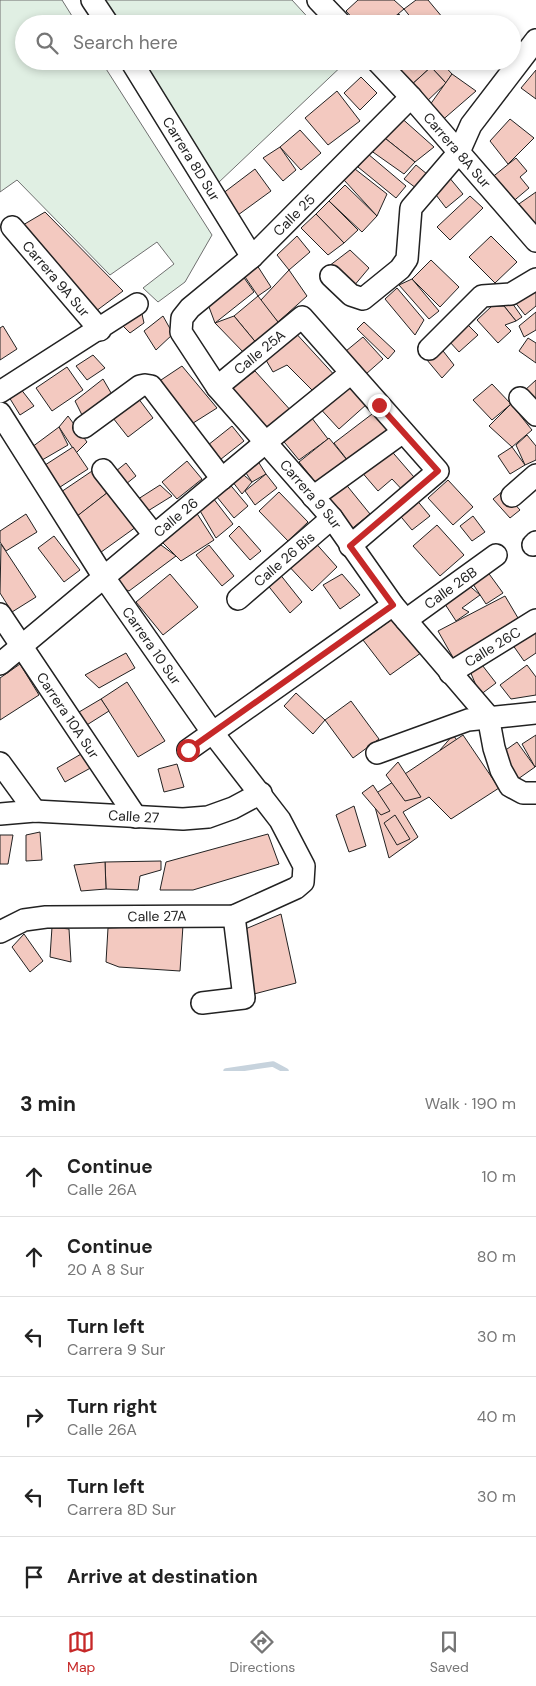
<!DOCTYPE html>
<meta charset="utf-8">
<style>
:root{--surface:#fff;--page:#f2f2f2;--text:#222;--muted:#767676;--line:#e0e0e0;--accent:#c62828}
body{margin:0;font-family:"DM Sans",sans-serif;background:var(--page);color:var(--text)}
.stop{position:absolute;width:15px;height:15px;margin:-11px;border:4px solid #c62828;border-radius:50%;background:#fff}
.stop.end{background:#c62828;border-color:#fff;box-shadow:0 1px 5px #0008}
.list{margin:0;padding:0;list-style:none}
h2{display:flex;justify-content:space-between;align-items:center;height:65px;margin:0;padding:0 20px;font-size:21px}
h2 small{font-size:16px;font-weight:400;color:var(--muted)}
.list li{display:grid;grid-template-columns:32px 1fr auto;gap:15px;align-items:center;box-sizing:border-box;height:80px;padding:0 20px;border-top:1px solid var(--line)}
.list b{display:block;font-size:19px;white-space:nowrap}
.list p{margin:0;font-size:16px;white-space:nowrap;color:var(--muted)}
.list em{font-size:16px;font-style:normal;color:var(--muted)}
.icon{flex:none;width:28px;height:28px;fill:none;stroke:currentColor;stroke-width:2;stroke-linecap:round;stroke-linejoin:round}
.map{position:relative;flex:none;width:536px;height:1071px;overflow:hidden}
.search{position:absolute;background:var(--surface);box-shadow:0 2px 8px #0003;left:15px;right:15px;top:15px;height:55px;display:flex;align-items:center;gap:12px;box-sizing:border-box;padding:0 18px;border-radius:28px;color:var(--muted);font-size:19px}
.sheet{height:545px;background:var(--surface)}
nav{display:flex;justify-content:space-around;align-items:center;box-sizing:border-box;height:70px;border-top:1px solid var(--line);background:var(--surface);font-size:14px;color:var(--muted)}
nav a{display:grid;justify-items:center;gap:2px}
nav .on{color:var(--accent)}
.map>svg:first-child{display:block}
.green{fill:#e0efe3;stroke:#6f6f6f}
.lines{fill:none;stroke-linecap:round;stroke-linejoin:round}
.stream{stroke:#c7d3dd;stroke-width:5.5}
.building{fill:#f3c9c0;stroke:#222}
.minor-casing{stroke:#222;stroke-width:24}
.minor{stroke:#fff;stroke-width:21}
.route{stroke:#c62828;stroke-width:6}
.labels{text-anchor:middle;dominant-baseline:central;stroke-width:4;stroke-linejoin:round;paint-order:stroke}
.street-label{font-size:14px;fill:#222;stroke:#fff}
</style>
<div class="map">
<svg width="536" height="1071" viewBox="0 0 536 1071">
<rect width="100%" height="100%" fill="#fff"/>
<g class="green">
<polygon points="0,0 62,0 77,24 24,24 24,61 101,61 212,235 185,282 158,302 143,288 174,264 157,242 110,275 17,180 0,192"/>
<polygon points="96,0 292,0 314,24 112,24"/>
<polygon points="137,61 347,61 218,183"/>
</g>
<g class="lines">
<polyline class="stream" points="226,1071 273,1064 286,1071"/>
</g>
<g class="building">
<polygon points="358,0 394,0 404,9 386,24 358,24 346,11"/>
<polygon points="416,0 428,0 448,24 416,24 404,9"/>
<polygon points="399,14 405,24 388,24 389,23"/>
<polygon points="412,61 440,61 452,74 446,83 431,67 409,87 397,74"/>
<polygon points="431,67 446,83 424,104 409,87"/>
<polygon points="536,70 536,99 521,88"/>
<polygon points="452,74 476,91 439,123 427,109"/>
<polygon points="361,77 377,93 360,110 344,93"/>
<polygon points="337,91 360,121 328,145 305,118"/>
<polygon points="398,115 434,147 415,162 381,135"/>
<polygon points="510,119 534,138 508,164 490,141"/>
<polygon points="300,130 321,153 301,170 280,147"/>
<polygon points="381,135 415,162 404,174 370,150"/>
<polygon points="280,147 296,170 283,181 263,158"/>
<polygon points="368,154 406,186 396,198 358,167"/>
<polygon points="516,158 527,171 520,177 529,188 510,204 490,179"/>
<polygon points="416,165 433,179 420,191 404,179"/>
<polygon points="255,169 271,191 238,215 222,194"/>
<polygon points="355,169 387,194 377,216 344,180"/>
<polygon points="448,176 463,194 446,208 433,191"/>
<polygon points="345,185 377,216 362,232 329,201"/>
<polygon points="536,192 536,234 516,206"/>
<polygon points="470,196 483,208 450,240 437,227"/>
<polygon points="329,201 358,230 344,243 316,214"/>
<polygon points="45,212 123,291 92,314 23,225"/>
<polygon points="316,214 344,243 328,255 301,228"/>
<polygon points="297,236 310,252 289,270 277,255"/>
<polygon points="491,236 517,262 495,283 469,257"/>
<polygon points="350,250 369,268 353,287 329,266"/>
<polygon points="431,260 459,287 440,307 412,279"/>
<polygon points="255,262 271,287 258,296 241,271"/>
<polygon points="289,270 307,296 278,322 260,301"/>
<polygon points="240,272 254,292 215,323 206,299"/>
<polygon points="412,279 439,311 429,319 399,285"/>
<polygon points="530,284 536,293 536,306 525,315 511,297"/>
<polygon points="397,288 424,320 415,335 385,299"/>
<polygon points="258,296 278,322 258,345 234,316"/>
<polygon points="510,300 522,317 516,321 504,306"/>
<polygon points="492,306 504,306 516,321 505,325 511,331 498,343 477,320"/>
<polygon points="536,312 536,330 524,337 519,326"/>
<polygon points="142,314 144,323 130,333 121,324"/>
<polygon points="163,316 173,334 156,350 144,331"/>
<polygon points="234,316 258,345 245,354 215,323"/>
<polygon points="364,322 395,351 388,359 357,329"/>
<polygon points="468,325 478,335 459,352 449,341"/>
<polygon points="3,326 17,349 0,360 0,328"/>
<polygon points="292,329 338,379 319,397 287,365 273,372 263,355"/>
<polygon points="363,337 383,359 366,374 346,351"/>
<polygon points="528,338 536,343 536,363 519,351"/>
<polygon points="440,347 454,365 442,378 427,360"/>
<polygon points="93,355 105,368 87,380 76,366"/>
<polygon points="182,366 217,408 190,425 158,382"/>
<polygon points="67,367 83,390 52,411 36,388"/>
<polygon points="255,371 293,413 271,432 232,388"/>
<polygon points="103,379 114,398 84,419 75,401"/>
<polygon points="346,379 367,404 339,429 316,404"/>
<polygon points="536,380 536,406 524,391"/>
<polygon points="492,384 511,404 492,420 473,400"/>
<polygon points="20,388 34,406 20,415 9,397"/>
<polygon points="138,398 153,418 128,437 113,418"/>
<polygon points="511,404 532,430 512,447 489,426"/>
<polygon points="380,408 399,431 352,466 334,443"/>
<polygon points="308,413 328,439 299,460 280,437"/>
<polygon points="68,416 87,442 76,453 59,427"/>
<polygon points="232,426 244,441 216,463 203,449"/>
<polygon points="59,427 68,445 37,463 28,450"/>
<polygon points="527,435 536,446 536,460 525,465 516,445"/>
<polygon points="329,438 347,460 317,484 299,462"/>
<polygon points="73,447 88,469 57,489 42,467"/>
<polygon points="388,447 420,484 408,496 392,479 378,491 360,470"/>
<polygon points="512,447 525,465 510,474 498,456"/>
<polygon points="254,455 266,474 252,482 240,464"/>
<polygon points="187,461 202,479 177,499 162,482"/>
<polygon points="126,463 136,476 121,488 111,475"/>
<polygon points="98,467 112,489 75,518 61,492"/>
<polygon points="238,470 252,482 242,494 229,477"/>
<polygon points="266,474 277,488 255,505 245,491"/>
<polygon points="448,480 473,507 453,525 428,498"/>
<polygon points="227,481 248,506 234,518 213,492"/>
<polygon points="344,482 370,514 349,531 323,498"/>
<polygon points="160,485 172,496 143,514 135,501"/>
<polygon points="112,489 136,527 97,555 72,520"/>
<polygon points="503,491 520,510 510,518 493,499"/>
<polygon points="279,492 308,522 288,541 259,511"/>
<polygon points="213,498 233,524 216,538 199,509"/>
<polygon points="415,498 430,516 412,530 397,512"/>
<polygon points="196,512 214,540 181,561 159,539"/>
<polygon points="26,514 37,532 6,551 0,542 0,531"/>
<polygon points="473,516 485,532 472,541 460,526"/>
<polygon points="437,525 464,555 440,576 413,546"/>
<polygon points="239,526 261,551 250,560 229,536"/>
<polygon points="54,536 80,570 64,582 38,548"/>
<polygon points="312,539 337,567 312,591 285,562"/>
<polygon points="1,544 36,597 12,612 0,593"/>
<polygon points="161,545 176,556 129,591 118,586 111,575"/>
<polygon points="209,545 234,576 222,586 196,555"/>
<polygon points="487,571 503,593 486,604 471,581"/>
<polygon points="279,573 302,602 290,613 266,583"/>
<polygon points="170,574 198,607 163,635 136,602"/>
<polygon points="342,574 360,595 340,609 323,585"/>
<polygon points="465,582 480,595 462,608 469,612 456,621 441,598"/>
<polygon points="505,596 518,618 455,661 438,631"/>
<polygon points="398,615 425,650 390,675 363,640"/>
<polygon points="531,627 536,634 536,653 524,661 510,641"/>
<polygon points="126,653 135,668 99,688 85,675"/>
<polygon points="479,661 496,683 480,695 470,671"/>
<polygon points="20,664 39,695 0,720 0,678"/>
<polygon points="527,665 536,677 536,695 511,699 500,685"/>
<polygon points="127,682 165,741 138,757 101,699"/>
<polygon points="296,693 325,720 313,734 284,706"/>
<polygon points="101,699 109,711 82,728 74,715"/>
<polygon points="351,701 379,739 353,758 325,720"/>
<polygon points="453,735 493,787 467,797 440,750"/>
<polygon points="463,735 499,788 451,819 429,797 403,812 418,837 389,858 372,796"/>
<polygon points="536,735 536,766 535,767 522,744"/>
<polygon points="517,742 535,767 518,779 500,754"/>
<polygon points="88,750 96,765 65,782 57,768"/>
<polygon points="398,762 421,797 405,801 386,775"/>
<polygon points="177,764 184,787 164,792 158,769"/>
<polygon points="373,785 390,811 381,815 362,793"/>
<polygon points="354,806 366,846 349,852 336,815"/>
<polygon points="395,815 410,839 397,845 384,823"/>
<polygon points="40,832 42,860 26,861 26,835"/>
<polygon points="268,834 279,864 193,890 160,890 166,862"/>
<polygon points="0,835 13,835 8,864 0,864"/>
<polygon points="161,861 161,870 140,876 138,890 106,889 105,862"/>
<polygon points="105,862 106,889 81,891 74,865"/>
<polygon points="281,914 296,983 254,994 243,930"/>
<polygon points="183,925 180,971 119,967 106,962 108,928"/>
<polygon points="52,927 69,929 71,962 50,957"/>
<polygon points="24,934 43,961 30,972 12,947"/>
</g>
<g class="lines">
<g class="minor-casing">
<g id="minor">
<polyline points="92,0 108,24"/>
<polyline points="318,0 341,24"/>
<path id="s1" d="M 131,61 L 252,257"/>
<path id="s2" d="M 377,61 L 411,97 L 536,241"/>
<path id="s3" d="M 411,97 L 252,257 L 190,308 L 182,318 L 181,332 L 217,387 L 332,518 L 393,605 L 488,716 L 494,748 L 501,770 L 510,786 L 523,793 L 536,793"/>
<path id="s4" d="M 12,227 L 100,330"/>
<polyline points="331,276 351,295 363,299 400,269 407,259 411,208 459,152 471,125 536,40"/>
<polyline points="429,349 482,296 511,294 536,279"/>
<path id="s5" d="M 217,387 L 302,317 L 438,471 L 350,546"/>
<polyline points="0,392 137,304"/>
<polyline points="520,398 536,415"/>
<path id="s6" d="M 0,413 L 103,576 L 212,732 L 280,820 L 304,866 L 303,882 L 296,888 L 234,916 L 46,917 L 24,920 L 0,932"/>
<polyline points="84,427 140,386 145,385 151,386 222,479"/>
<polyline points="103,470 154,535"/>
<polyline points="512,496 536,475"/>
<polyline points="313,497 403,432"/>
<polyline points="533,545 536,542"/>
<path id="s7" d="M 238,599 L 332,518"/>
<path id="s8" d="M 0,614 L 136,817"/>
<path id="s9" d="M 406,620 L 496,555"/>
<path id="s10" d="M 0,664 L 266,442 L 351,373"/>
<path id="s11" d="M 450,673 L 536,620"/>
<polyline points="188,750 393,605"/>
<polyline points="377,753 468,720 536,713"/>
<polyline points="0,763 35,811"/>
<path id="s12" d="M 0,814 L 35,811 L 183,819 L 208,817 L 233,808 L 261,793"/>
<polyline points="202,1003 244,998 234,916"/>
</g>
</g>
<use href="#minor" class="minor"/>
</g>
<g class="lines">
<polyline class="route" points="188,750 393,605 350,546 438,471 379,405"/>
</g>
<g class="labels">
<g class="street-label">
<text stroke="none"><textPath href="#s2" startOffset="120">Carrera 8A Sur</textPath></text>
<text stroke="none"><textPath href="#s1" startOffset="115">Carrera 8D Sur</textPath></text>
<text transform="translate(294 215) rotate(-45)">Calle 25</text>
<text stroke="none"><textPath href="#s4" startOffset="68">Carrera 9A Sur</textPath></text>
<text stroke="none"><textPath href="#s5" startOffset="55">Calle 25A</textPath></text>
<text stroke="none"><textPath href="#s3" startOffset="541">Carrera 9 Sur</textPath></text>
<text stroke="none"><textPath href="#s10" startOffset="229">Calle 26</textPath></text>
<text stroke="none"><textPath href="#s7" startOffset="61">Calle 26 Bis</textPath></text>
<text stroke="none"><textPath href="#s9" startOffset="55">Calle 26B</textPath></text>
<text stroke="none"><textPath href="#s6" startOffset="278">Carrera 10 Sur</textPath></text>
<text stroke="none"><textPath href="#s11" startOffset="50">Calle 26C</textPath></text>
<text stroke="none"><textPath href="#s8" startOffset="122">Carrera 10A Sur</textPath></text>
<text stroke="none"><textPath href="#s12" startOffset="134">Calle 27</textPath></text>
<text transform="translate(157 916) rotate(-1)">Calle 27A</text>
</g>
</g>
</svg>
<div class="stop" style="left:188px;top:750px"></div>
<div class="stop end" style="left:379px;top:405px"></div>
<div class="search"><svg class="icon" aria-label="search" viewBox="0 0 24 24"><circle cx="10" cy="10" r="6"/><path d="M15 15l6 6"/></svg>Search here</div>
</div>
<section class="sheet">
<h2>3 min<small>Walk · 190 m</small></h2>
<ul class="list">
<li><svg class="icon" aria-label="ahead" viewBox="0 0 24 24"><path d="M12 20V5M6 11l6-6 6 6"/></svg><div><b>Continue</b><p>Calle 26A</p></div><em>10 m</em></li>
<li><svg class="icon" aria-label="ahead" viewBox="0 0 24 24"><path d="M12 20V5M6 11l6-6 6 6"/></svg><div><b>Continue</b><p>20 A 8 Sur</p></div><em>80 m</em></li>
<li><svg class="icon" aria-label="left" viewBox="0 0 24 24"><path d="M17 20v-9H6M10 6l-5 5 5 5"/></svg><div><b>Turn left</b><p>Carrera 9 Sur</p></div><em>30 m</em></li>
<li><svg class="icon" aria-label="right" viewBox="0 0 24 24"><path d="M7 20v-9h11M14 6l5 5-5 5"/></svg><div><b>Turn right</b><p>Calle 26A</p></div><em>40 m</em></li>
<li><svg class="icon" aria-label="left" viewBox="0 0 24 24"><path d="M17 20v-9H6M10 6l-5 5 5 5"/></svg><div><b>Turn left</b><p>Carrera 8D Sur</p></div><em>30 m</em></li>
<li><svg class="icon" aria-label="arrive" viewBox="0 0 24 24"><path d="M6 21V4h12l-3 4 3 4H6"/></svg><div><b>Arrive at destination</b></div></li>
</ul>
</section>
<nav>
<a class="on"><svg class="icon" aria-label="map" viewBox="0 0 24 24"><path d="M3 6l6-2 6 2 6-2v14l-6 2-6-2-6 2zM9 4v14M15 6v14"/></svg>Map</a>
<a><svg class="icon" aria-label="directions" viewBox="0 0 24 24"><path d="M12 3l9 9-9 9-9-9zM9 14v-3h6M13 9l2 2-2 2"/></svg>Directions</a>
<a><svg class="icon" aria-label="saved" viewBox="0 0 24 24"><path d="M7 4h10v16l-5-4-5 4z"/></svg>Saved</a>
</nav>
